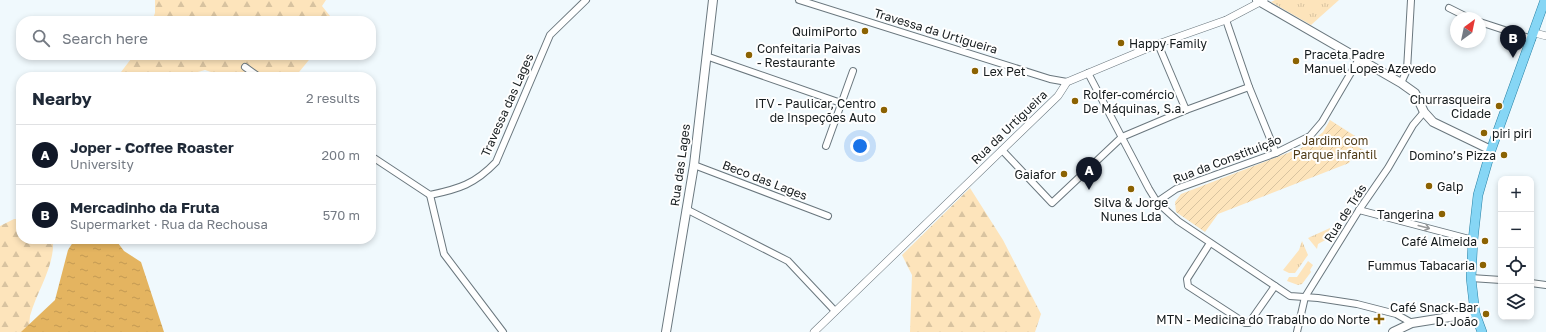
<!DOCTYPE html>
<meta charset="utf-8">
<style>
:root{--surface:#fff;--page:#f6f6f7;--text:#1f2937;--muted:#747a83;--line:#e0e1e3;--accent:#111827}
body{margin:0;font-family:"Golos Text",sans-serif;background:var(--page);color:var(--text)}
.controls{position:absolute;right:12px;bottom:12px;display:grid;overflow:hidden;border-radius:8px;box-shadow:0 2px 6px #0003}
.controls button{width:36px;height:36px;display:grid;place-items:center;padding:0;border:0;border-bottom:1px solid var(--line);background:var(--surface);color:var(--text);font:20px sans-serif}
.compass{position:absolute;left:1450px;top:12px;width:36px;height:36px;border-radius:50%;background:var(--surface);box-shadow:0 2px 6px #0003;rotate:33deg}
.you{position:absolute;left:860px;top:146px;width:14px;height:14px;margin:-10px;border:3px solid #fff;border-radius:50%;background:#1a73e8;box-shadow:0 0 0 6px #1a73e833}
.badge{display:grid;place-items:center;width:26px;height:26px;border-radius:50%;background:var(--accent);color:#fff;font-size:13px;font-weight:700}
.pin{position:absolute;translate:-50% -33px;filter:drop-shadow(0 1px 2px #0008)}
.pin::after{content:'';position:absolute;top:21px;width:14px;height:12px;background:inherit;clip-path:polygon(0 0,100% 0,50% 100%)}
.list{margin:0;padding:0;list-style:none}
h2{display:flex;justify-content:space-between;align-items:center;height:52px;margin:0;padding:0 16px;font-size:17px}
h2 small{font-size:13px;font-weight:400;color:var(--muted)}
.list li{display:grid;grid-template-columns:26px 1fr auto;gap:12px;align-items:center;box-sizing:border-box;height:60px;padding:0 16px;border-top:1px solid var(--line)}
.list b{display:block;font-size:15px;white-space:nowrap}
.list p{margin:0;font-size:13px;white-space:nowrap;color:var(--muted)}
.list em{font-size:13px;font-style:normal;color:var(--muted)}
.icon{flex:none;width:22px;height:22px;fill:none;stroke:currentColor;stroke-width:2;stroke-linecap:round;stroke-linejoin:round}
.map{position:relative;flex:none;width:1546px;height:332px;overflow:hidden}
.search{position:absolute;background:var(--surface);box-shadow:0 2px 6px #0003;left:16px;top:16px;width:360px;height:44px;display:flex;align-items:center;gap:10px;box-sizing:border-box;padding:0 14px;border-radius:16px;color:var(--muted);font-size:15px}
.panel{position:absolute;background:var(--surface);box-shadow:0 2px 6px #0003;left:16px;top:72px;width:360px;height:172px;border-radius:16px}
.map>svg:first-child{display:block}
.grass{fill:url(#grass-tufts)}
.forest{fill:url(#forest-firs)}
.garden{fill:url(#garden-furrows)}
.water{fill:url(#water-ripples)}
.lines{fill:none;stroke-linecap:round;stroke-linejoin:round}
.minor-casing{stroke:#6a777e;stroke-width:8}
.tertiary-casing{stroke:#6a777e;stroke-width:8}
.secondary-casing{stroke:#6a777e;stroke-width:10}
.primary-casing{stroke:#2a82a5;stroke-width:10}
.minor{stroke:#fff;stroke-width:6}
.tertiary{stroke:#fff;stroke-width:7}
.secondary{stroke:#fff;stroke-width:8}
.primary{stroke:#86d6f5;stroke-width:9}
.oneway{stroke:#969899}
.poi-dot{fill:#8b6202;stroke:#fff;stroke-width:1.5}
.labels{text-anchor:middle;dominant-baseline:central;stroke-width:4;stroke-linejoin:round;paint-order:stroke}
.poi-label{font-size:12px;fill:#151b1d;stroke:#fff;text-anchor:end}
.street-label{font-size:12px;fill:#151b1d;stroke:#fff}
.park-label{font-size:12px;fill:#503c18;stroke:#fff}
</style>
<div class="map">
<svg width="1546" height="332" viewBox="0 0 1546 332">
<defs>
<pattern id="grass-tufts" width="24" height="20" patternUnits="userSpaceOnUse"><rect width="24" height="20" fill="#fde4bb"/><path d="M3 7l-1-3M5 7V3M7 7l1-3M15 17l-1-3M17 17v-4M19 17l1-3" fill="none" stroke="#d8c3a0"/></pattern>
<pattern id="forest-firs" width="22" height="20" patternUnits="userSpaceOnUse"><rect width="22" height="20" fill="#fde4bb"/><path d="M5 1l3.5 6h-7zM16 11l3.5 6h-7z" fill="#d8c3a0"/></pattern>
<pattern id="garden-furrows" width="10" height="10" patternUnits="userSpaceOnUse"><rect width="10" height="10" fill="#fde4bb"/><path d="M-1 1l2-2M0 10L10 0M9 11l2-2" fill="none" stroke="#d8c3a0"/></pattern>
<pattern id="water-ripples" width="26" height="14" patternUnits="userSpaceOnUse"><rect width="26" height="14" fill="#e4b460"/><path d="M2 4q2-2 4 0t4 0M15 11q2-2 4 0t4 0" fill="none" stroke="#c39a53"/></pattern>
</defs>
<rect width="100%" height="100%" fill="#f0f9fd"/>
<g class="grass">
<polygon points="1275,0 1339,0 1311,25 1271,2"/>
<polygon points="1330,228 1329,238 1318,244 1317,249 1308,238"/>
<polygon points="1302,241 1308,255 1295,273 1289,273 1283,270 1299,250"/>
<polygon points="1308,261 1313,265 1310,270 1311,272 1302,284 1298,285 1287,281 1289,277 1297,277"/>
</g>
<g class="forest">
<polygon points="155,0 326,0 322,6 334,21 152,21 155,13"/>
<polygon points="134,55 313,55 295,77 226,77 205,70 180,77 109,77 121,72"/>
<polygon points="970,188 1003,240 1041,314 1035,332 910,332 912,275 902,255"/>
<path d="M 14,219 L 21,219 L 21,239 L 53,239 C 55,267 37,290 30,316 C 29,321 30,327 29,332 L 0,332 L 0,226 Z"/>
</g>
<polygon class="garden" points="1330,120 1355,136 1354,137 1362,142 1358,147 1364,150 1354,154 1349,163 1218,214 1205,232 1176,212 1175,202 1181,194 1306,146 1323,132"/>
<polygon class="water" points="75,239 115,239 124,251 141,262 164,332 21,332 55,300 68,250"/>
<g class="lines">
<g class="minor-casing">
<g id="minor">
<polyline points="799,0 1050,79 1067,82"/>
<polyline points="1449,8 1469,18"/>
<polyline points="1226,20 1249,87 1276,153"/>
<polyline points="1480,22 1532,39"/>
<polyline points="1158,44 1186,110"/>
<polyline points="706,56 841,103"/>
<polyline points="245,67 259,77"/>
<polyline points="1088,73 1149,189 1157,202 1178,221 1290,296 1318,298 1357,304 1396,314 1412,323"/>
<polyline points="1401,83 1407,70 1411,0"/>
<polyline points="826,146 853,71"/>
<polyline points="1002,150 1052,203 1122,137 1186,110 1249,87"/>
<path d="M 371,156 L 430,195 C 459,189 475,184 496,162 L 550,35 L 586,0"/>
<polyline points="694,165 828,216"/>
<polyline points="430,195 444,254 503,332"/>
<polyline points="1157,202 1176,189 1276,153 1310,136 1322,122 1359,59"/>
<polyline points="686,209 788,261 835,311"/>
<polyline points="1359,210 1473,240"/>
<polyline points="1210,243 1187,279 1188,286 1245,323 1249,323 1275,286"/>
<polyline points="1471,278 1501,280"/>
<polyline points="1531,283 1546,285"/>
<polyline points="1297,332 1305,297 1359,210 1388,168 1413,125 1424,112"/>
</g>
</g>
<g class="tertiary-casing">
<g id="tertiary">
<polyline points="1535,33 1546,36"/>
<polyline points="814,332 1058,96 1067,82 1158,44 1226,20 1264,0"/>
</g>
</g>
<g class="secondary-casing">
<g id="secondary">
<polyline points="1257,0 1401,83 1415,93 1424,112 1433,122 1491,150"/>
<polyline points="666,332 694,165 713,0"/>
<polyline points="1393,332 1412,323 1475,313"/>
</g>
</g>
<g class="primary-casing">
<polyline id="primary" points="1482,332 1475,313 1471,278 1473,240 1478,195 1491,150 1545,0"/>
</g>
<use href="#minor" class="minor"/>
<use href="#tertiary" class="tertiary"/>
<use href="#secondary" class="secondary"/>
<use href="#primary" class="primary"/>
</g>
<defs><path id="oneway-shaft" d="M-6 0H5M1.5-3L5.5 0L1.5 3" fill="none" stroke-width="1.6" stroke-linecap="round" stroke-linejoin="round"/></defs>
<use class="oneway" href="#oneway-shaft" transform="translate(1424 227) rotate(15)"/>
<g class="poi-dot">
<circle cx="865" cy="31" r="4"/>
<circle cx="1121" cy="43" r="4"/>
<circle cx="749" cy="55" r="4"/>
<circle cx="1296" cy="61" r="4"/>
<circle cx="975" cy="71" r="4"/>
<circle cx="1075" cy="101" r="4"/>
<circle cx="1499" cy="106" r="4"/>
<circle cx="884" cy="110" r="4"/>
<circle cx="1484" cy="133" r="4"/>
<circle cx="1504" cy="155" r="4"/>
<circle cx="1064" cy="174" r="4"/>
<circle cx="1429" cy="186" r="4"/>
<circle cx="1131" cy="189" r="4"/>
<circle cx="1442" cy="214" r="4"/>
<circle cx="1485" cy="241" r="4"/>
<circle cx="1483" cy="265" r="4"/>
<circle cx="1486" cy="314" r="4"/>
<path d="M1377 313h4v4h4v4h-4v4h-4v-4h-4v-4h4z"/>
</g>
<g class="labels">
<g class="poi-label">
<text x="857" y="31">QuimiPorto</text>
<text x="1129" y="43" text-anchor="start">Happy Family</text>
<text x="757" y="48" text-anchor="start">Confeitaria Paivas<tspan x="757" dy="14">- Restaurante</tspan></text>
<text x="1304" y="54" text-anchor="start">Praceta Padre<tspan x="1304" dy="14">Manuel Lopes Azevedo</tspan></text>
<text x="983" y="71" text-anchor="start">Lex Pet</text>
<text x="1083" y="94" text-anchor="start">Rolfer-comércio<tspan x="1083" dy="14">De Máquinas, S.a.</tspan></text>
<text x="1491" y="99">Churrasqueira<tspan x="1491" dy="14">Cidade</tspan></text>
<text x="876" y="103">ITV - Paulicar, Centro<tspan x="876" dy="14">de Inspeções Auto</tspan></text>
<text x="1492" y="133" text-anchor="start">piri piri</text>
<text x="1496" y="155">Domino’s Pizza</text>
<text x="1056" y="174">Gaiafor</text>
<text x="1437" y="186" text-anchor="start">Galp</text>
<text x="1131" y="202" text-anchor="middle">Silva &amp; Jorge<tspan x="1131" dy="14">Nunes Lda</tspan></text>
<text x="1434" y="214">Tangerina</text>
<text x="1477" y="241">Café Almeida</text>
<text x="1475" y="265">Fummus Tabacaria</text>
<text x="1478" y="307">Café Snack-Bar<tspan x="1478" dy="14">D. João</tspan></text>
<text x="1370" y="319">MTN - Medicina do Trabalho do Norte</text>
</g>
<g class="street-label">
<text transform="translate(936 31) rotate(17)">Travessa da Urtigueira</text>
<text transform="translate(507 105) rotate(-66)">Travessa das Lages</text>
<text transform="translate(1009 127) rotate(-44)">Rua da Urtigueira</text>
<text transform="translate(1227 159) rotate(-21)">Rua da Constituição</text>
<text transform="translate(680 165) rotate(-82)">Rua das Lages</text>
<text transform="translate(765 180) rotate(21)">Beco das Lages</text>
<text transform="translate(1345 213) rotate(-57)">Rua de Trás</text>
</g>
<g class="park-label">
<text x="1335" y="140">Jardim com<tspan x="1335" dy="14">Parque infantil</tspan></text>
</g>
</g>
</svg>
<div class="controls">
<button>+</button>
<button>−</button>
<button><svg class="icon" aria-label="locate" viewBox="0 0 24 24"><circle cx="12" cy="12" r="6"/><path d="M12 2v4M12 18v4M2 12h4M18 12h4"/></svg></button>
<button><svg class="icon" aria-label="layers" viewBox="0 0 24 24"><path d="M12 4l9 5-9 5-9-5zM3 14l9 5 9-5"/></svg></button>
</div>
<svg class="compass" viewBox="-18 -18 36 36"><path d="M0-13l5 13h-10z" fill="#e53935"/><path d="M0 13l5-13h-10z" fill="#747a83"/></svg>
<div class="you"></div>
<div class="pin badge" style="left:1089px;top:190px">A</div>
<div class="pin badge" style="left:1513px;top:58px">B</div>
<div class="search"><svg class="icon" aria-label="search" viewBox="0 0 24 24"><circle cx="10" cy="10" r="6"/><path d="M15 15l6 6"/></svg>Search here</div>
<section class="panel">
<h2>Nearby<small>2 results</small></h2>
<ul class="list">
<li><span class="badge">A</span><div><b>Joper - Coffee Roaster</b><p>University</p></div><em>200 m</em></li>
<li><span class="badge">B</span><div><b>Mercadinho da Fruta</b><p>Supermarket · Rua da Rechousa</p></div><em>570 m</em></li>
</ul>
</section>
</div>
